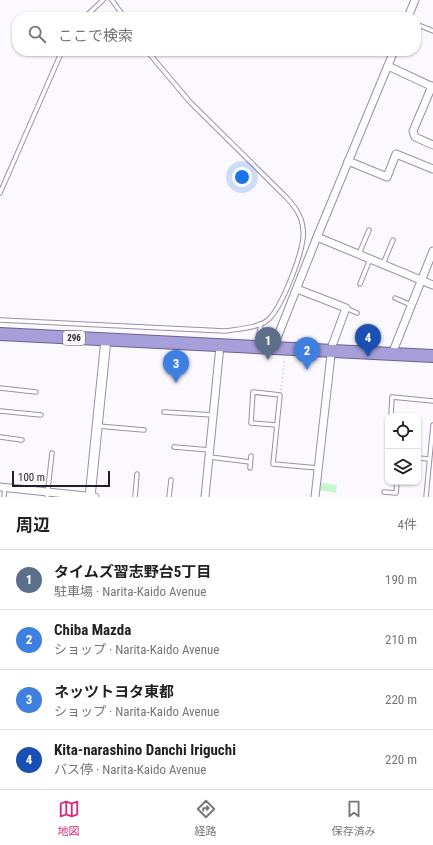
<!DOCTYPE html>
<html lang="ja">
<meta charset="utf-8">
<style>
:root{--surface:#fff;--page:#f2f2f2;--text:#202124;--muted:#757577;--line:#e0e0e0;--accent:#db2777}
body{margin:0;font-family:"Roboto Condensed","Noto Sans JP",sans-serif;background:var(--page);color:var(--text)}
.controls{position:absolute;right:12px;bottom:12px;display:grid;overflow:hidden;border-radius:8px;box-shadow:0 1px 3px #0004}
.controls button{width:36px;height:36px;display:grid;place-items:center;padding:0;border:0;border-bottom:1px solid var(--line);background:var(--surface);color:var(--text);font:20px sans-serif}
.scale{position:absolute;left:12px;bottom:10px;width:98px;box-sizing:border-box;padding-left:4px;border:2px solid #231e27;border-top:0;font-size:11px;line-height:14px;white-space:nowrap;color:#231e27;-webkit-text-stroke:3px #fbf8fe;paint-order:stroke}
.you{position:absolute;left:242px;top:177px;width:14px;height:14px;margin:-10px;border:3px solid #fff;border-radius:50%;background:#1a73e8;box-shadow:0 0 0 6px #1a73e833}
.badge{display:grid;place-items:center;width:26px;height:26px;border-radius:50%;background:var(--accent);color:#fff;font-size:13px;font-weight:700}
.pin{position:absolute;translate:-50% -33px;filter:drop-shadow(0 1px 2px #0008)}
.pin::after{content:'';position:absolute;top:21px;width:14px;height:12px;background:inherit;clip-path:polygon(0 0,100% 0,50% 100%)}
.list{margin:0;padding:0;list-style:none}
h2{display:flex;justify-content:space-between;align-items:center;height:52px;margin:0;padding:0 16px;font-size:17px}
h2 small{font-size:13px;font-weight:400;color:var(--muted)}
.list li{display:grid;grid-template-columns:26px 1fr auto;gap:12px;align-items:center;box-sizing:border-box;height:60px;padding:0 16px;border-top:1px solid var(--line)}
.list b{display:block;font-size:15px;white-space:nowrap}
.list p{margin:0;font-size:13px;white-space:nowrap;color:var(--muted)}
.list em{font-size:13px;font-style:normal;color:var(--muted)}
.icon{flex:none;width:22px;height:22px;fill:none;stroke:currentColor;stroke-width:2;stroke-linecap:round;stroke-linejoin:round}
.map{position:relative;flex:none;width:433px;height:497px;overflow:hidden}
.search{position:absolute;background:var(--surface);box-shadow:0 1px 3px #0004;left:12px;right:12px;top:12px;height:44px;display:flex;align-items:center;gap:10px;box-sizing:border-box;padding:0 14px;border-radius:16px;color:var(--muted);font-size:15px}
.sheet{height:292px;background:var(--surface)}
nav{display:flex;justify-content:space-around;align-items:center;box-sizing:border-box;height:56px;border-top:1px solid var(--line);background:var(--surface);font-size:11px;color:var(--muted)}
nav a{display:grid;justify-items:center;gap:2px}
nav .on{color:var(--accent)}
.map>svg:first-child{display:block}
.green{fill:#c7f7cf}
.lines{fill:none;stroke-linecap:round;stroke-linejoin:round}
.service-casing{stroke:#9c8ea7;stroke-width:5.5}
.minor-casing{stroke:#9c8ea7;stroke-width:9}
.tertiary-casing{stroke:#9c8ea7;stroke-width:11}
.trunk-casing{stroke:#696296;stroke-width:14}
.path{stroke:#a8a5ac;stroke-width:1;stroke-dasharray:1 3;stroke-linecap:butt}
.service{stroke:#fff;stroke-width:3.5}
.minor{stroke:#fff;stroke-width:7}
.tertiary{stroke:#fff;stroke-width:9}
.trunk{stroke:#a69fda;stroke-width:12}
.labels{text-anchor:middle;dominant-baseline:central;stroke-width:3;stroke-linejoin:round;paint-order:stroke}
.shield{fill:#fbf8fe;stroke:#645f68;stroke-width:1}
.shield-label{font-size:9px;font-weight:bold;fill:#231e27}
</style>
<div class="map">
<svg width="433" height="497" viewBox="0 0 433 497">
<rect width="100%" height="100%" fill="#fbf8fe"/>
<polygon class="green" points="319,482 337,485 336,493 318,490"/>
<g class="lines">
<g class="service-casing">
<g id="service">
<polyline points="112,0 124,17"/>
<polyline points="85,17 103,0"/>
<polyline points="416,24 433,31"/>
<polyline points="0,193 62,51"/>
<polyline points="359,254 369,230"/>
<polyline points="383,264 393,240"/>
<polyline points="360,284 370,259"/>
<polyline points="395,298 411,305"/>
<polyline points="346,308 357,313"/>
<path d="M 0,320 L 225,331 C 237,329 260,328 269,319 C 282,306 306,248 303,229 C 302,216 295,207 287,198 L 190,102 L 147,51"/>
<polyline points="257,344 261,324"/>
<polyline points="0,388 36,392"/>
<polyline points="0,411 41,415"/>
<polyline points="164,412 213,415"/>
<polyline points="391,416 392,397 433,401"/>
<polyline points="277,425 251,423 253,392 280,395 273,464 318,468"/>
<polyline points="98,426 144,430"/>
<polyline points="0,437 22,440"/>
<polyline points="174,447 210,450"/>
<polyline points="210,457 250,462"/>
<polyline points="418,458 429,459"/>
<polyline points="250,468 251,456"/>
<polyline points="384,492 396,493 397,482"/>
<polyline points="4,497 5,487"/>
<polyline points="47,497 52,453"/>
<polyline points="135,497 137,474"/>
<polyline points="169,497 171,480"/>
<polyline points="426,497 433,425"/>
</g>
</g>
<g class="minor-casing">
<g id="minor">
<polyline points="408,17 415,0"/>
<polyline points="388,66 433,87"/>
<polyline points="432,86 413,131 415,137 433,145"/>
<polyline points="348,161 387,177 396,154 433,169"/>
<polyline points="317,237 433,285"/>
<polyline points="297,289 346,308 332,346 315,497"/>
<polyline points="273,348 317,237 394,51"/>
<polyline points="392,354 433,251"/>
<polyline points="0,487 95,497"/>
<polyline points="205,497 220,346"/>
</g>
</g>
<g class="tertiary-casing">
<polyline id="tertiary" points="90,497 106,339"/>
</g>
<g class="trunk-casing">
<polyline id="trunk" points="0,334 433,356"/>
</g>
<polyline class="path" points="281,390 285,358"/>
<use href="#service" class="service"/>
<use href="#minor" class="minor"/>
<use href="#tertiary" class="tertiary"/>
<use href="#trunk" class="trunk"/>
</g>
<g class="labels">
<rect class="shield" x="63" y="331" width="22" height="14" rx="3"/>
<g class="shield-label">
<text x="74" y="338">296</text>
</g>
</g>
</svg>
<div class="controls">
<button><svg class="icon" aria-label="locate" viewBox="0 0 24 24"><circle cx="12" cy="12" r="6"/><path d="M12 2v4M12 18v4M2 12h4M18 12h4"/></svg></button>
<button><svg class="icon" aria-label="layers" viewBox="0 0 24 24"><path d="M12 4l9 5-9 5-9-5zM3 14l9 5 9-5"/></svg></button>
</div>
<div class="scale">100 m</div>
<div class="you"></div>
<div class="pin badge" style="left:268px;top:360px;background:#5c6f8a">1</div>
<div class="pin badge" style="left:307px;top:370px;background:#3f7fe0">2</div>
<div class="pin badge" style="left:176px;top:383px;background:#3f7fe0">3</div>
<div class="pin badge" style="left:368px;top:357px;background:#1a4fb4">4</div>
<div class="search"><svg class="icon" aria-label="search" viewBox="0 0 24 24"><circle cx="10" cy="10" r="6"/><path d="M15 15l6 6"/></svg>ここで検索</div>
</div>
<section class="sheet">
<h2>周辺<small>4件</small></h2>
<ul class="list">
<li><span class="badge" style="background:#5c6f8a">1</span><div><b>タイムズ習志野台5丁目</b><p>駐車場 · Narita-Kaido Avenue</p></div><em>190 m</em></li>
<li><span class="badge" style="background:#3f7fe0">2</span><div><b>Chiba Mazda</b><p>ショップ · Narita-Kaido Avenue</p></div><em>210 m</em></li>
<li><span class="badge" style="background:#3f7fe0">3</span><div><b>ネッツトヨタ東都</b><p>ショップ · Narita-Kaido Avenue</p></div><em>220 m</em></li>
<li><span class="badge" style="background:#1a4fb4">4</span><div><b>Kita-narashino Danchi Iriguchi</b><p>バス停 · Narita-Kaido Avenue</p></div><em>220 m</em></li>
</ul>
</section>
<nav>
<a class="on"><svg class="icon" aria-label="map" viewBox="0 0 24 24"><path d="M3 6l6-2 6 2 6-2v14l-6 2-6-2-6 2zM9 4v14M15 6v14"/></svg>地図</a>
<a><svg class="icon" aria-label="directions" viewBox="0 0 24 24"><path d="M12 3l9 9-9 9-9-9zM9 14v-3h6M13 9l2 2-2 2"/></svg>経路</a>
<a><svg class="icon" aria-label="saved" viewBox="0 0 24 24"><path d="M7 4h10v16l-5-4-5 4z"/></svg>保存済み</a>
</nav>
